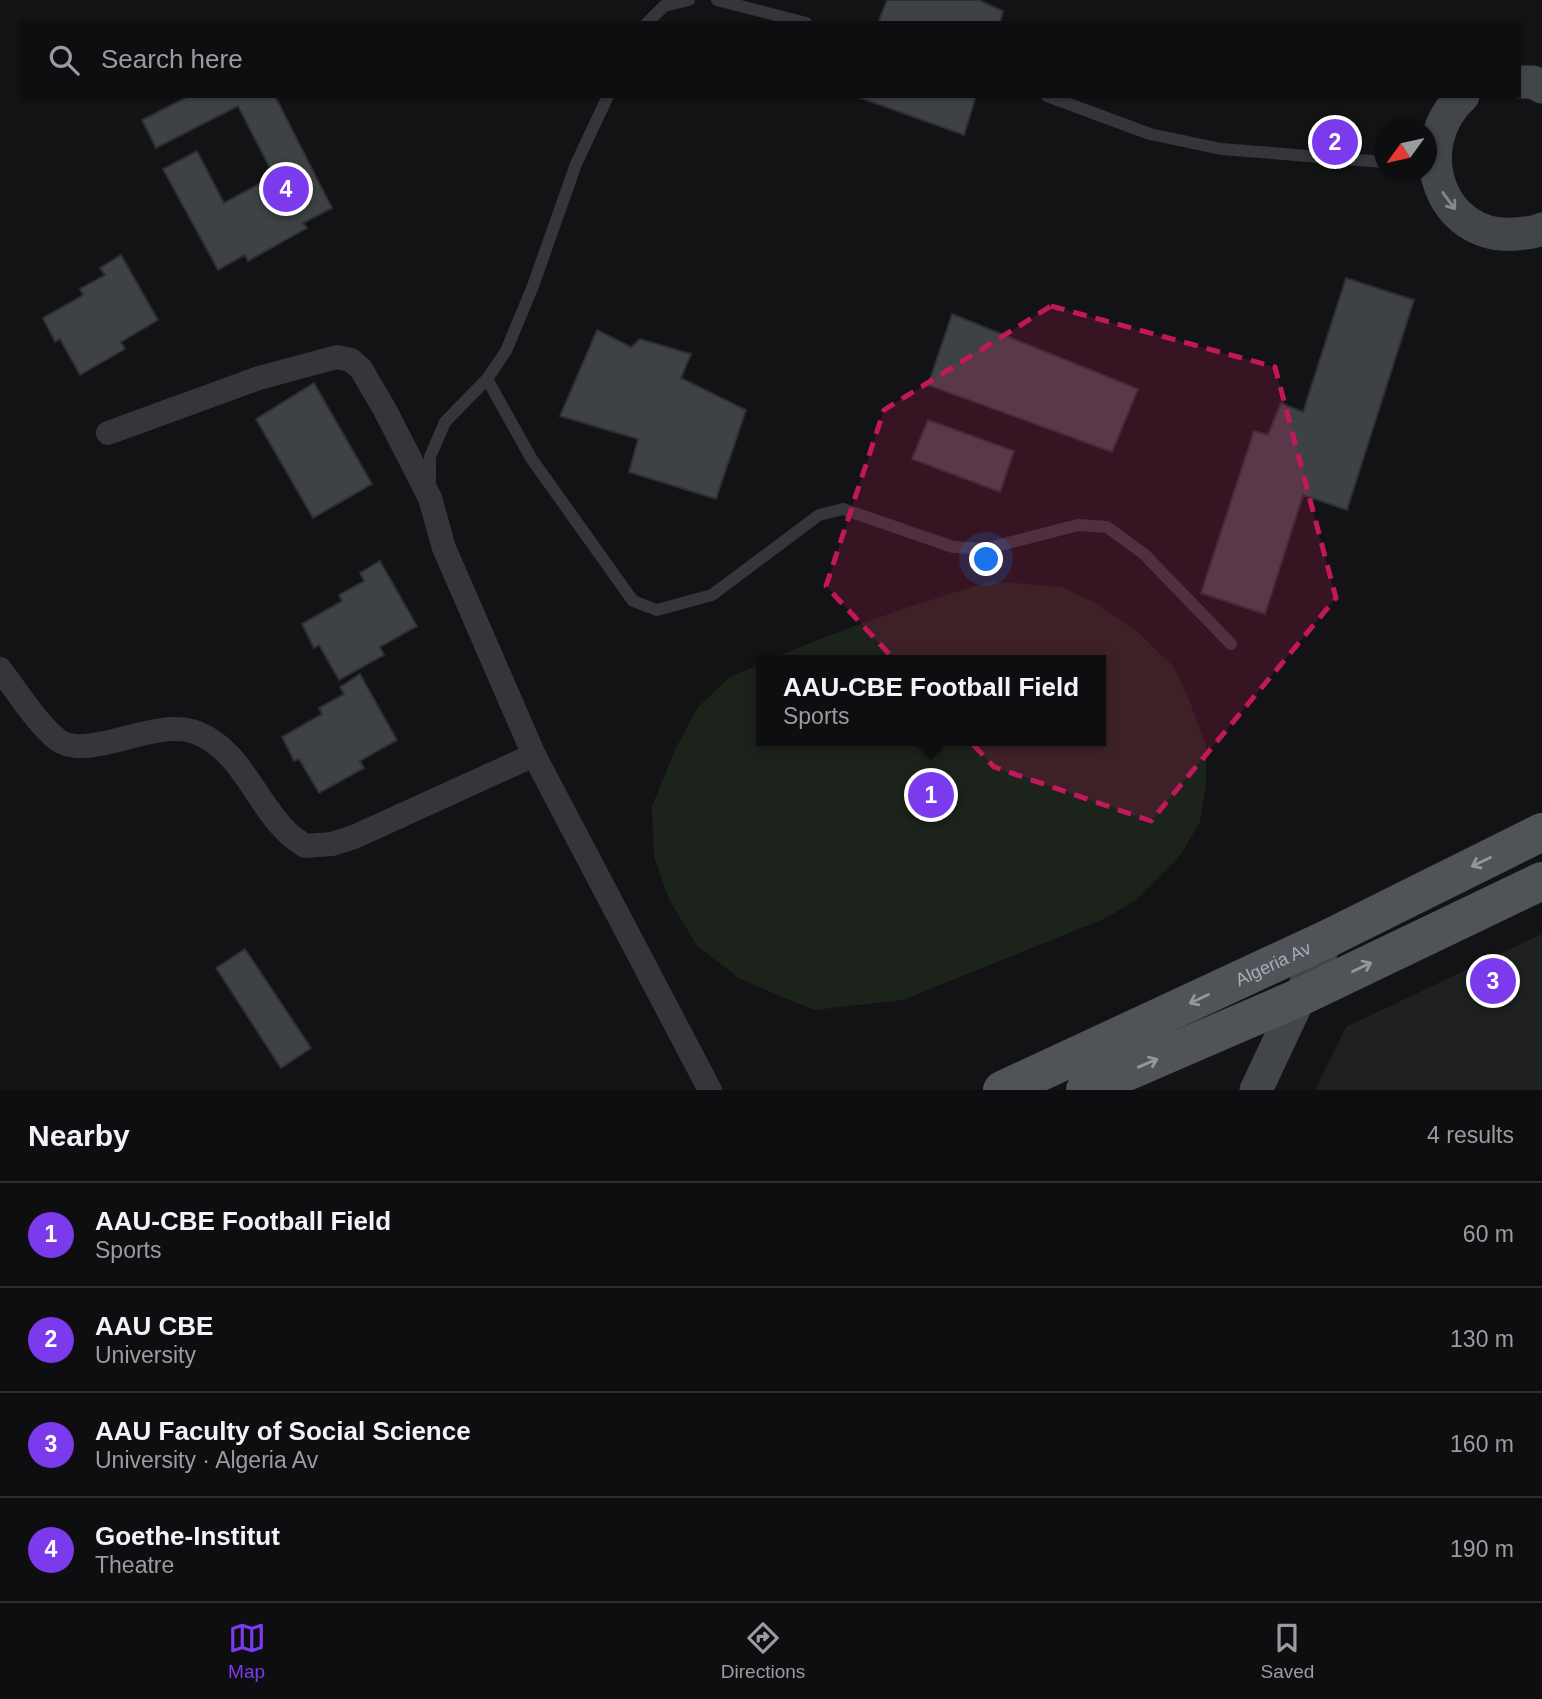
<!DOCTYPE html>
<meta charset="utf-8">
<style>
:root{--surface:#0e0e10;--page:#1c1c1e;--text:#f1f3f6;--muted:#9b9c9f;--line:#2e2e30;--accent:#7c3aed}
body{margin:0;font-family:Arial,sans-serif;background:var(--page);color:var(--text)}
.compass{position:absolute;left:1374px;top:119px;width:63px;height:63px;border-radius:50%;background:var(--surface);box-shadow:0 2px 5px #0004;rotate:237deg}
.you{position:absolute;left:987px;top:560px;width:24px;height:24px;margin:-18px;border:5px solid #fff;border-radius:50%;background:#1a73e8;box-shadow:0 0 0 10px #1a73e833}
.badge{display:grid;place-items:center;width:46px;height:46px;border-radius:50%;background:var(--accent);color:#fff;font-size:23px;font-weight:700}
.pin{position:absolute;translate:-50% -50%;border:4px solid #fff;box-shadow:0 2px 7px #0006}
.popup{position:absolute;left:756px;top:655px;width:350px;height:91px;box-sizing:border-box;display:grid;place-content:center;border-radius:0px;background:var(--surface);filter:drop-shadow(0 2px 5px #0005);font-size:23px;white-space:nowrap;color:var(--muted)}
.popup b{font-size:26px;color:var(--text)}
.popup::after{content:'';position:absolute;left:50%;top:100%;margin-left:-14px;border:14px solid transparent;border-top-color:var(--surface)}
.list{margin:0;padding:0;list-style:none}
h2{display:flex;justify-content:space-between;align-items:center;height:91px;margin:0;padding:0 28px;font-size:30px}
h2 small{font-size:23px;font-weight:400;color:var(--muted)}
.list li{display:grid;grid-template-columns:46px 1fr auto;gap:21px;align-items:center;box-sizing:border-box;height:105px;padding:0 28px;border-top:2px solid var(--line)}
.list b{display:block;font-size:26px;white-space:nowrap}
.list p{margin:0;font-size:23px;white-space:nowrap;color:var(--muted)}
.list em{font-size:23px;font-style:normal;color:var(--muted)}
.icon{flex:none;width:38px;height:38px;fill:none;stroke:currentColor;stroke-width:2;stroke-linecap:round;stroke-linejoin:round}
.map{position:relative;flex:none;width:1542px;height:1090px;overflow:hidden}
.search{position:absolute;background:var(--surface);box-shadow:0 2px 5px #0004;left:21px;right:21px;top:21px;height:77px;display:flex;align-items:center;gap:18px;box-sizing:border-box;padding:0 24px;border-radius:0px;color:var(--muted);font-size:26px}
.sheet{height:511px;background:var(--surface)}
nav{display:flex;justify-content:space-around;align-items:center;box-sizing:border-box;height:98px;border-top:2px solid var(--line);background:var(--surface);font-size:19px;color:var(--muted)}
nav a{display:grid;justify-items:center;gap:4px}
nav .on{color:var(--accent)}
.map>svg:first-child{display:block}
.built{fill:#1f2022}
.green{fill:#1c231b}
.building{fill:#3f4245;stroke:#2d2e31;stroke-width:2}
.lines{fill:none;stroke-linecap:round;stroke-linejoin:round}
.service{stroke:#34363a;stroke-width:12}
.minor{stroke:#34363a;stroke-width:24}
.secondary{stroke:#42464a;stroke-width:33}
.primary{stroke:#505459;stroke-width:38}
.oneway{stroke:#828a90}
.oneway2{stroke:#90989e}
.marked{fill:#c2185b;fill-opacity:0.2;stroke:#c2185b;stroke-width:5;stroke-dasharray:14 9;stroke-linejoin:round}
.labels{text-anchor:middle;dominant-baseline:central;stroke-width:6;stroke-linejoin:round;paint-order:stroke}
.street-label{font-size:18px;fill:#a5aeb5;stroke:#0e0e10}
</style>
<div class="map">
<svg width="1542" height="1090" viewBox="0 0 1542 1090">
<rect width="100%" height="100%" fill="#131315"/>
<polygon class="built" points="1542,934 1542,1090 1315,1090 1346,1027"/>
<path class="green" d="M 993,581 L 1062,587 L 1096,603 L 1138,632 L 1173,666 L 1190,702 L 1206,746 L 1206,783 L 1200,822 L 1179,857 L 1136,900 L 1106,918 L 903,1000 L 814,1010 L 740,979 L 697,946 L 669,899 L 654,857 L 652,806 L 675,750 L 697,708 L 730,677 L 761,664 L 761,741 L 1101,741 L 1101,660 L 769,660 C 842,629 916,603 993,581 Z"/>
<g class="building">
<polygon points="887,0 979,0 1003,11 1000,23 878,23"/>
<polygon points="189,96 275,96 332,208 303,223 307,228 248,261 245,255 218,270 163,169 197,151 224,203 274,176 238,106 156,148 142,120"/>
<polygon points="855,96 976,96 964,135"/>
<polygon points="121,255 158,320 121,342 125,349 80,375 60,339 55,342 43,318 83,295 80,289 105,275 100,268"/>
<polygon points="1346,278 1414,300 1347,510 1303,495 1265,614 1201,593 1254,431 1268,435 1281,403 1303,412"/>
<polygon points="952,314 1138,389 1112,452 928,385"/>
<polygon points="597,330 631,347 640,339 691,354 681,378 746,410 716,499 629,472 638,439 560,416"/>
<polygon points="314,383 372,484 313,518 256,419"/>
<polygon points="928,420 1014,451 1000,492 912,459"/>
<polygon points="380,561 417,626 380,647 384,655 339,680 319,645 314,648 302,624 342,601 339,595 364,581 360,573"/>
<polygon points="360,674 397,740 360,761 364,768 319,793 299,759 294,761 282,737 322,714 319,708 344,694 340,687"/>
<polygon points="245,949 311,1048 281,1068 216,968"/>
</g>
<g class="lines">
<g class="service">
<polyline points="717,0 806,23"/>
<polyline points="647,23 664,6 689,0"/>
<polyline points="1047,96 1150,134 1221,149 1384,162"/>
<polyline points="487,379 531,458 633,601 657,610 712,595 819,515 843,509 953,547 985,549 1078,525 1107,527 1144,554 1231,644"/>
<polyline points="430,487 430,457 445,422 487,379 506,351 533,286 576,164 608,96"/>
</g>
<g class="minor">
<polyline points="108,433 259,378 337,357 351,360 361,369 385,410 430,498 444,548 534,755 710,1090"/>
<path d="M 0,669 C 17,691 37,724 58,740 C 88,762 155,717 195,732 C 241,749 255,802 288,833 C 293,838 300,842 305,846 L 332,844 L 354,837 L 534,755"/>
</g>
<g class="secondary">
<polyline points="1519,82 1533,82 1542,87"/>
<path d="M 1463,96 C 1408,146 1440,241 1516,234 C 1525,233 1534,233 1542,229"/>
<polyline points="1256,1090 1327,939"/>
</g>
<g class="primary">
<path id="s1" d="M 1002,1090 L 1327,939 L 1542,832"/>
<polyline points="1085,1090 1300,997 1542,881"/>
</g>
</g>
<defs><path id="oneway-shaft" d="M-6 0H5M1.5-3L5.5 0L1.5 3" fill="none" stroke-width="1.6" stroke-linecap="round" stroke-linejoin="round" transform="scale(1.75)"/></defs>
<use class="oneway" href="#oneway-shaft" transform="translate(1449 201) rotate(54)"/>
<g class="oneway2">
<use href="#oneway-shaft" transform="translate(1481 862) rotate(154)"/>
<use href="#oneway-shaft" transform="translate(1362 967) rotate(-26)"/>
<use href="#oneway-shaft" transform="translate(1199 999) rotate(155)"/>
<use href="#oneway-shaft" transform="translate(1148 1063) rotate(-23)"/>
</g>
<path class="marked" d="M 1051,306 L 1275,367 L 1336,598 L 1151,821 L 994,767 L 826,586 L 884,410 Z"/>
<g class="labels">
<g class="street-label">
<text stroke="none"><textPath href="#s1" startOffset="299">Algeria Av</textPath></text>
</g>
</g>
</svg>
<svg class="compass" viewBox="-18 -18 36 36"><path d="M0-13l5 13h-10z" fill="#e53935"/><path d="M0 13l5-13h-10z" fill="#9b9c9f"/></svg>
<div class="you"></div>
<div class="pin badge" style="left:931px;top:795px">1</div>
<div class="popup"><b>AAU-CBE Football Field</b>Sports</div>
<div class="pin badge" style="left:1335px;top:142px">2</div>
<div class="pin badge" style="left:1493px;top:981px">3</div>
<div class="pin badge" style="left:286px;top:189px">4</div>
<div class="search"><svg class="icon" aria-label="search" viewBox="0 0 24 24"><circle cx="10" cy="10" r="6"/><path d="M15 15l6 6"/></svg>Search here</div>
</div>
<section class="sheet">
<h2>Nearby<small>4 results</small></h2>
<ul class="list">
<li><span class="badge">1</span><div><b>AAU-CBE Football Field</b><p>Sports</p></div><em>60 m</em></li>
<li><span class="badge">2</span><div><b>AAU CBE</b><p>University</p></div><em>130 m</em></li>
<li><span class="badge">3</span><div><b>AAU Faculty of Social Science</b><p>University · Algeria Av</p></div><em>160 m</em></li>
<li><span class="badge">4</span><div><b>Goethe-Institut</b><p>Theatre</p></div><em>190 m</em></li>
</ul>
</section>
<nav>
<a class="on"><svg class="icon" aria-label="map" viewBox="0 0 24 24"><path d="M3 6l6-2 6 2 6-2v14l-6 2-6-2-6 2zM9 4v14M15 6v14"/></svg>Map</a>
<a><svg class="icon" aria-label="directions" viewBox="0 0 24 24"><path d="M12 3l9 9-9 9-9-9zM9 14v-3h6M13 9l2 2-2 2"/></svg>Directions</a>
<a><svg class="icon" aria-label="saved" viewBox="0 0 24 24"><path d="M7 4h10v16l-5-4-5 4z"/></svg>Saved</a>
</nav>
